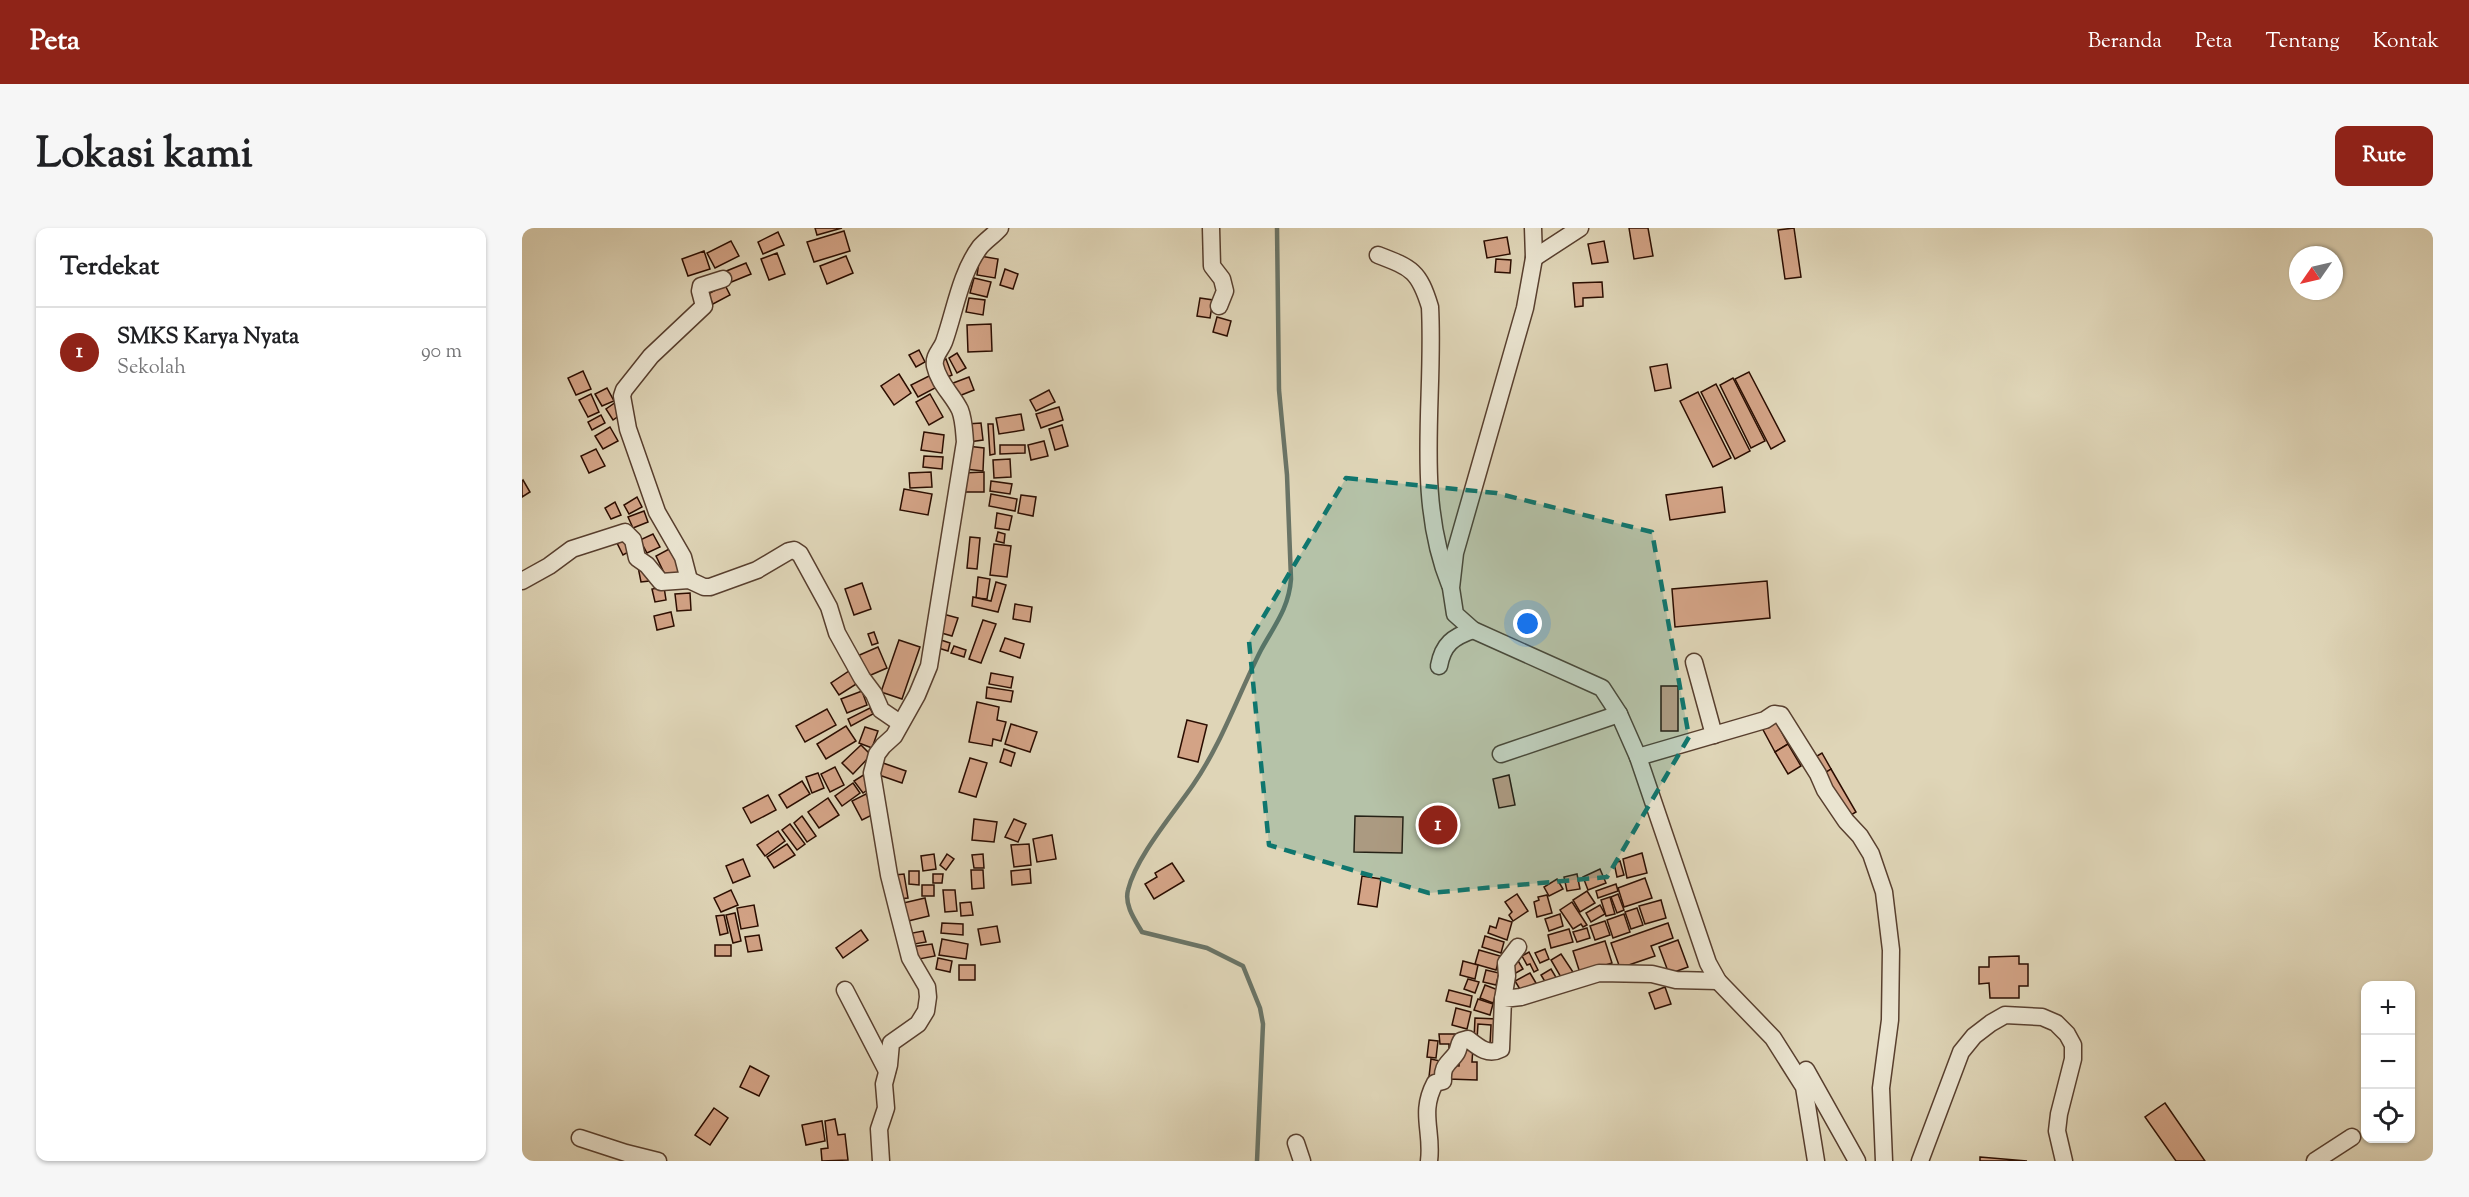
<!DOCTYPE html>
<html lang="id">
<meta charset="utf-8">
<style>
:root{--surface:#fff;--page:#f6f6f6;--text:#202124;--muted:#757577;--line:#e0e0e0;--accent:#8f2418}
body{margin:0;font-family:"Sorts Mill Goudy",serif;background:var(--page);color:var(--text)}
.controls{position:absolute;right:18px;bottom:18px;display:grid;overflow:hidden;border-radius:12px;box-shadow:0 2px 4px #0004}
.controls button{width:54px;height:54px;display:grid;place-items:center;padding:0;border:0;border-bottom:2px solid var(--line);background:var(--surface);color:var(--text);font:30px sans-serif}
.compass{position:absolute;left:1767px;top:18px;width:54px;height:54px;border-radius:50%;background:var(--surface);box-shadow:0 2px 4px #0004;rotate:236deg}
.you{position:absolute;left:1006px;top:396px;width:21px;height:21px;margin:-15px;border:4px solid #fff;border-radius:50%;background:#1a73e8;box-shadow:0 0 0 9px #1a73e833}
.badge{display:grid;place-items:center;width:39px;height:39px;border-radius:50%;background:var(--accent);color:#fff;font-size:20px;font-weight:700}
.pin{position:absolute;translate:-50% -50%;border:3px solid #fff;box-shadow:0 2px 6px #0006}
.list{margin:0;padding:0;list-style:none}
h2{display:flex;justify-content:space-between;align-items:center;height:78px;margin:0;padding:0 24px;font-size:26px}
h2 small{font-size:20px;font-weight:400;color:var(--muted)}
.list li{display:grid;grid-template-columns:39px 1fr auto;gap:18px;align-items:center;box-sizing:border-box;height:90px;padding:0 24px;border-top:2px solid var(--line)}
.list b{display:block;font-size:22px;white-space:nowrap}
.list p{margin:0;font-size:20px;white-space:nowrap;color:var(--muted)}
.list em{font-size:20px;font-style:normal;color:var(--muted)}
.icon{flex:none;width:33px;height:33px;fill:none;stroke:currentColor;stroke-width:2;stroke-linecap:round;stroke-linejoin:round}
.map{position:relative;flex:none;width:1911px;height:933px;overflow:hidden;border-radius:12px}
header{display:flex;align-items:center;gap:36px;box-sizing:border-box;height:84px;padding:0 30px;background:var(--accent);color:#fff}
header strong{font-size:28px}
nav{display:flex;gap:33px;margin-inline-start:auto;font-size:21px}
.intro{display:flex;align-items:center;justify-content:space-between;box-sizing:border-box;height:144px;padding:0 36px}
h1{margin:0;font-size:42px}
.button{padding:15px 27px;border-radius:12px;background:var(--accent);color:#fff;font-size:21px;font-weight:700}
main{display:flex;gap:36px;padding:0 36px}
aside{flex:1;background:var(--surface);border-radius:12px;box-shadow:0 2px 4px #0004}
.map>svg:first-child{display:block}
.lines{fill:none;stroke-linecap:round;stroke-linejoin:round}
.stream{stroke:#6a7466;stroke-width:4.5}
.building{fill:#d3a386;stroke:#2b0d00;stroke-width:1.5}
.minor-casing{stroke:#583f2e;stroke-width:19}
.minor{stroke:#eae4d0;stroke-width:16}
.marked{fill:#0f766e;fill-opacity:0.2;stroke:#0f766e;stroke-width:4.5;stroke-dasharray:12 8;stroke-linejoin:round}
</style>
<header>
<strong>Peta</strong>
<nav><a>Beranda</a><a>Peta</a><a>Tentang</a><a>Kontak</a></nav>
</header>
<div class="intro"><h1>Lokasi kami</h1><a class="button">Rute</a></div>
<main>
<aside>
<h2>Terdekat<small></small></h2>
<ul class="list">
<li><span class="badge">1</span><div><b>SMKS Karya Nyata</b><p>Sekolah</p></div><em>90 m</em></li>
</ul>
</aside>
<div class="map">
<svg width="1911" height="933" viewBox="0 0 1911 933">
<rect width="100%" height="100%" fill="#dfd5b7"/>
<filter id="stains"><feTurbulence type="fractalNoise" baseFrequency=".00333" numOctaves="4"/><feColorMatrix values="0 0 0 0 .2 0 0 0 0 .09 0 0 0 0 .02 0 0 0 .5 -.17"/></filter>
<radialGradient id="worn" r=".72"><stop offset=".6" stop-color="#630" stop-opacity="0"/><stop offset="1" stop-color="#630" stop-opacity=".3"/></radialGradient>
<g class="lines">
<path class="stream" d="M 735,933 L 741,796 L 738,780 L 721,738 L 685,720 L 620,704 C 613,692 602,677 606,662 C 614,629 651,586 671,557 C 700,515 716,467 739,422 C 752,398 767,380 769,351 L 765,247 L 757,162 L 755,0"/>
</g>
<g class="building">
<polygon points="293,0 320,0 295,7"/>
<polygon points="1107,0 1126,0 1131,28 1112,31"/>
<polygon points="1272,0 1279,49 1263,51 1256,2"/>
<polygon points="322,3 328,23 292,34 285,14"/>
<polygon points="256,4 262,17 241,26 236,14"/>
<polygon points="985,9 988,26 965,30 962,13"/>
<polygon points="209,13 217,28 193,40 185,25"/>
<polygon points="1082,13 1086,34 1070,36 1066,16"/>
<polygon points="182,23 188,41 166,48 160,31"/>
<polygon points="255,25 263,46 247,52 239,31"/>
<polygon points="324,28 331,45 305,56 298,38"/>
<polygon points="458,28 476,31 473,50 455,47"/>
<polygon points="974,31 989,32 988,45 973,44"/>
<polygon points="224,35 229,46 207,55 202,44"/>
<polygon points="483,41 496,46 491,61 478,57"/>
<polygon points="452,50 469,54 465,69 448,65"/>
<polygon points="1080,54 1081,69 1061,70 1061,78 1053,79 1051,55"/>
<polygon points="203,57 208,67 191,76 186,66"/>
<polygon points="447,70 463,72 461,87 444,84"/>
<polygon points="678,70 691,72 688,90 675,88"/>
<polygon points="695,89 709,93 705,108 691,104"/>
<polygon points="469,96 470,123 446,124 445,97"/>
<polygon points="397,122 403,134 394,139 387,127"/>
<polygon points="435,125 444,140 435,145 427,130"/>
<polygon points="424,131 430,147 421,151 415,135"/>
<polygon points="1145,136 1149,160 1133,163 1128,139"/>
<polygon points="61,143 69,161 54,167 46,150"/>
<polygon points="1227,144 1263,213 1249,221 1213,151"/>
<polygon points="377,146 389,165 372,177 359,158"/>
<polygon points="409,147 415,159 396,169 389,157"/>
<polygon points="447,149 452,162 432,170 426,157"/>
<polygon points="1211,150 1243,213 1229,220 1198,157"/>
<polygon points="1194,156 1228,223 1213,231 1179,164"/>
<polygon points="85,160 92,173 80,178 73,166"/>
<polygon points="527,162 533,174 514,183 508,172"/>
<polygon points="1176,164 1209,230 1191,239 1158,173"/>
<polygon points="69,166 77,184 66,189 57,172"/>
<polygon points="408,166 421,189 407,197 394,174"/>
<polygon points="94,174 101,185 91,192 84,181"/>
<polygon points="537,179 541,192 519,200 514,186"/>
<polygon points="499,186 502,202 477,206 474,190"/>
<polygon points="79,187 83,195 70,202 66,194"/>
<polygon points="459,195 461,212 447,214 445,196"/>
<polygon points="466,196 471,196 473,226 468,227"/>
<polygon points="540,197 546,218 533,222 527,201"/>
<polygon points="88,199 96,213 81,221 73,208"/>
<polygon points="402,204 422,207 420,225 399,222"/>
<polygon points="522,213 526,228 509,232 506,217"/>
<polygon points="478,217 503,217 503,225 478,226"/>
<polygon points="445,218 462,220 461,243 443,241"/>
<polygon points="74,221 83,238 67,245 59,228"/>
<polygon points="402,228 421,229 420,241 401,239"/>
<polygon points="488,231 489,249 472,250 471,232"/>
<polygon points="409,244 410,259 388,260 387,245"/>
<polygon points="462,244 462,264 441,264 441,245"/>
<polygon points="1,252 8,264 0,269 0,253"/>
<polygon points="469,253 490,256 488,266 468,263"/>
<polygon points="1200,259 1203,284 1148,292 1144,267"/>
<polygon points="382,261 410,266 406,287 378,282"/>
<polygon points="469,266 495,271 493,283 467,278"/>
<polygon points="499,267 514,269 511,288 496,285"/>
<polygon points="115,269 120,279 107,286 102,277"/>
<polygon points="93,274 99,287 89,291 83,280"/>
<polygon points="122,283 126,294 111,300 106,289"/>
<polygon points="475,285 490,288 487,302 473,300"/>
<polygon points="476,304 483,306 482,315 474,313"/>
<polygon points="102,306 110,322 101,327 93,311"/>
<polygon points="131,306 138,319 125,325 118,312"/>
<polygon points="448,309 458,310 455,341 445,340"/>
<polygon points="472,316 489,318 485,349 468,347"/>
<polygon points="149,320 161,343 145,351 134,328"/>
<polygon points="125,338 127,353 119,354 116,339"/>
<polygon points="456,349 468,351 465,371 454,370"/>
<polygon points="1245,353 1248,390 1153,399 1150,361"/>
<polygon points="474,354 484,357 476,384 450,378 451,369 469,373"/>
<polygon points="340,355 349,381 332,387 323,361"/>
<polygon points="142,359 144,372 133,374 130,361"/>
<polygon points="168,365 169,382 155,383 153,366"/>
<polygon points="493,376 510,379 508,394 491,391"/>
<polygon points="149,384 152,398 135,402 132,388"/>
<polygon points="421,386 436,390 430,408 416,404"/>
<polygon points="461,392 474,396 459,435 447,431"/>
<polygon points="352,404 356,415 350,417 346,406"/>
<polygon points="483,410 502,416 498,430 478,423"/>
<polygon points="416,411 428,415 426,423 413,419"/>
<polygon points="377,412 398,419 380,471 359,464"/>
<polygon points="432,418 444,422 442,429 429,425"/>
<polygon points="356,419 365,440 342,450 333,429"/>
<polygon points="330,441 339,453 317,467 309,455"/>
<polygon points="469,445 491,449 489,460 467,456"/>
<rect x="1139" y="458" width="17" height="45"/>
<polygon points="465,459 491,463 489,474 464,470"/>
<polygon points="340,463 345,477 325,485 319,471"/>
<polygon points="455,474 477,479 475,492 484,494 479,513 471,511 470,518 447,514"/>
<polygon points="348,480 351,486 329,498 326,491"/>
<polygon points="305,481 314,497 283,514 274,498"/>
<polygon points="1252,490 1266,516 1253,524 1239,498"/>
<polygon points="665,492 685,497 676,534 656,529"/>
<polygon points="489,496 515,504 508,524 483,516"/>
<polygon points="324,498 334,513 304,531 295,516"/>
<polygon points="343,499 356,503 350,520 337,515"/>
<polygon points="1266,516 1279,538 1266,546 1253,524"/>
<polygon points="339,517 349,527 331,546 320,535"/>
<polygon points="482,521 493,525 489,538 478,534"/>
<polygon points="1300,525 1309,541 1300,547 1290,531"/>
<polygon points="448,530 465,535 454,569 437,564"/>
<polygon points="361,535 384,543 380,555 357,547"/>
<polygon points="313,539 322,557 308,564 299,546"/>
<polygon points="1309,541 1334,584 1324,590 1300,547"/>
<polygon points="296,545 302,560 290,565 284,549"/>
<polygon points="343,546 351,558 341,565 332,553"/>
<polygon points="987,547 993,577 977,580 971,551"/>
<polygon points="280,553 288,566 265,580 257,567"/>
<polygon points="331,555 338,565 320,578 313,568"/>
<polygon points="344,566 354,585 340,592 330,573"/>
<polygon points="246,567 254,582 229,595 221,580"/>
<polygon points="306,570 317,587 297,600 286,584"/>
<polygon points="280,588 294,608 285,614 272,595"/>
<polygon points="833,588 881,589 880,625 832,624"/>
<polygon points="452,591 475,594 472,614 450,612"/>
<polygon points="492,591 504,596 496,614 483,609"/>
<polygon points="268,596 283,616 275,622 260,602"/>
<polygon points="256,603 263,613 243,628 235,617"/>
<polygon points="530,607 534,631 515,634 511,611"/>
<polygon points="265,616 273,627 252,640 245,629"/>
<polygon points="507,616 509,637 492,639 489,617"/>
<polygon points="1120,625 1125,645 1105,650 1101,631"/>
<polygon points="412,626 414,641 401,643 399,628"/>
<polygon points="425,626 432,631 424,642 418,637"/>
<polygon points="461,626 462,640 452,640 450,627"/>
<polygon points="221,631 228,648 211,655 204,638"/>
<polygon points="1098,633 1102,647 1095,649 1092,635"/>
<polygon points="650,635 662,653 632,671 623,656 635,649 633,645"/>
<polygon points="508,641 509,655 490,657 489,643"/>
<polygon points="1078,641 1084,655 1066,662 1061,649"/>
<polygon points="449,642 461,642 462,660 450,661"/>
<polygon points="387,643 397,643 397,657 387,656"/>
<polygon points="382,646 386,670 377,671 373,647"/>
<polygon points="411,646 421,646 420,655 411,655"/>
<polygon points="1055,646 1058,661 1045,663 1042,649"/>
<polygon points="840,648 859,651 855,679 836,676"/>
<polygon points="1123,650 1130,670 1102,679 1096,660"/>
<polygon points="1035,651 1041,661 1027,668 1022,659"/>
<polygon points="1094,656 1096,663 1076,670 1074,663"/>
<rect x="400" y="657" width="12" height="11"/>
<polygon points="209,662 216,677 199,684 192,670"/>
<polygon points="421,662 433,662 435,683 423,684"/>
<polygon points="1065,663 1073,675 1058,684 1051,672"/>
<polygon points="995,666 1006,683 991,693 987,687 990,684 983,674"/>
<polygon points="1096,666 1102,682 1095,685 1089,669"/>
<polygon points="1025,667 1030,685 1015,689 1012,674 1017,672 1016,669"/>
<polygon points="1088,669 1093,686 1084,688 1079,672"/>
<polygon points="403,670 407,688 382,694 377,676"/>
<polygon points="1139,672 1144,690 1123,696 1117,678"/>
<polygon points="449,674 451,687 439,688 438,675"/>
<polygon points="1050,674 1065,697 1061,699 1059,696 1051,701 1038,682"/>
<polygon points="232,677 236,698 219,701 215,680"/>
<polygon points="1078,677 1083,686 1069,694 1064,685"/>
<polygon points="1115,680 1121,697 1109,701 1103,684"/>
<polygon points="213,685 219,713 211,715 204,687"/>
<polygon points="1038,686 1041,698 1027,703 1023,691"/>
<polygon points="1102,686 1108,704 1091,710 1085,692"/>
<polygon points="202,687 206,705 198,707 194,688"/>
<polygon points="977,690 990,694 985,712 966,705 968,698 974,700"/>
<polygon points="1083,693 1088,707 1073,712 1068,698"/>
<polygon points="420,695 441,696 441,707 419,705"/>
<polygon points="1146,695 1151,710 1129,718 1133,728 1098,740 1089,715"/>
<polygon points="475,698 478,714 459,717 456,701"/>
<polygon points="1065,700 1068,710 1055,714 1051,704"/>
<polygon points="1047,701 1051,714 1029,720 1026,707"/>
<polygon points="339,702 346,712 321,730 314,720"/>
<polygon points="401,703 404,714 387,717 385,706"/>
<polygon points="237,707 240,722 226,724 223,709"/>
<polygon points="963,708 982,714 979,725 960,719"/>
<polygon points="420,711 446,716 444,731 417,727"/>
<polygon points="1156,712 1166,739 1147,746 1137,719"/>
<polygon points="1083,713 1090,735 1058,745 1051,723"/>
<polygon points="410,716 413,728 392,732 389,719"/>
<rect x="193" y="717" width="16" height="11"/>
<polygon points="1023,721 1027,731 1018,735 1013,725"/>
<polygon points="957,722 978,728 974,742 953,736"/>
<polygon points="1007,724 1016,742 1012,744 1008,736 1005,737 1000,728"/>
<polygon points="1039,726 1051,744 1040,751 1029,732"/>
<polygon points="1497,728 1497,736 1506,736 1506,758 1497,758 1497,770 1468,770 1467,755 1457,756 1457,739 1467,739 1467,729"/>
<polygon points="416,730 430,733 428,744 414,741"/>
<polygon points="995,731 1001,741 992,746 986,736"/>
<polygon points="941,733 956,737 953,751 938,747"/>
<rect x="437" y="737" width="16" height="15"/>
<polygon points="1029,741 1035,751 1025,757 1019,747"/>
<polygon points="964,742 977,745 974,757 961,754"/>
<polygon points="1008,745 1014,755 999,763 993,753"/>
<polygon points="946,751 957,754 953,765 942,761"/>
<polygon points="963,757 976,762 971,775 958,770"/>
<polygon points="1143,759 1149,776 1133,781 1127,765"/>
<polygon points="927,762 950,768 948,779 924,773"/>
<polygon points="956,771 971,776 968,787 952,782"/>
<polygon points="934,780 949,784 945,801 930,797"/>
<polygon points="953,790 975,791 974,816 968,816 969,797 956,796 955,812 952,811"/>
<polygon points="917,806 933,806 934,820 927,820 927,816 918,816"/>
<polygon points="907,812 916,813 914,830 905,829"/>
<polygon points="938,818 951,819 950,834 955,834 955,852 926,851 927,837 937,838"/>
<polygon points="909,831 918,833 916,850 907,849"/>
<polygon points="228,838 247,848 237,868 218,859"/>
<polygon points="1643,875 1683,933 1654,933 1623,889"/>
<polygon points="192,880 206,890 188,917 173,907"/>
<polygon points="313,891 316,907 323,906 326,932 300,933 299,921 306,920 303,893"/>
<polygon points="300,893 303,913 284,917 280,897"/>
<polygon points="1458,929 1505,933 1458,933"/>
</g>
<g class="lines">
<g class="minor-casing">
<g id="minor">
<polyline points="689,0 690,38 700,51 703,63 697,78"/>
<polyline points="1011,0 1012,30 1003,80 933,325 929,360 933,386 951,402 1080,460 1097,486 1116,529 1186,735 1196,753 1251,810 1282,859 1294,933"/>
<path d="M 856,27 C 890,40 897,43 908,79 C 913,172 892,268 928,357"/>
<polyline points="1012,30 1058,0"/>
<polyline points="167,352 161,329 135,284 106,201 100,168 102,162 129,128 182,78 178,63 179,58 201,51"/>
<polyline points="0,353 27,338 50,321 103,304 111,312 115,330 125,337 139,354 167,352 182,359 188,359 235,342 267,323 272,322 278,326 307,379 315,405 340,450 352,466 359,482 378,495"/>
<polyline points="1172,434 1192,507"/>
<path d="M 917,438 C 921,416 931,409 951,402"/>
<polyline points="979,526 1097,486"/>
<polyline points="1116,529 1243,492 1252,486 1259,487 1296,546 1303,562 1324,593 1338,608 1349,626 1362,664 1369,722 1368,792 1359,860 1362,933"/>
<polyline points="323,762 365,843"/>
<polyline points="981,771 985,748 984,735 996,719"/>
<polyline points="1284,842 1335,933"/>
<polyline points="58,910 104,925 136,933"/>
<polyline points="774,915 780,933"/>
<path d="M 359,933 L 357,901 L 364,880 L 362,856 L 367,837 L 369,815 L 396,796 L 404,783 L 406,769 L 405,759 L 388,730 L 377,687 L 367,647 L 350,545 L 355,526 L 361,518 L 372,508 L 395,467 L 407,438 L 443,214 C 442,203 442,192 438,182 C 431,167 417,156 413,138 C 411,128 419,122 422,114 C 433,83 438,46 458,19 C 464,12 472,7 478,0"/>
<path d="M 907,933 C 911,903 897,885 913,855 L 921,853 C 920,838 925,837 933,827 C 937,823 936,818 939,813 L 946,811 C 956,819 966,828 979,821 L 981,771 L 999,769 L 1077,745 L 1130,746 L 1154,752 L 1196,753"/>
<polyline points="1398,933 1439,824 1452,808 1469,795 1483,787 1520,789 1534,795 1545,806 1551,817 1551,831 1537,886 1535,903 1542,933"/>
<polyline points="1793,933 1830,909"/>
</g>
</g>
<use href="#minor" class="minor"/>
</g>
<path class="marked" d="M 824,250 L 974,265 L 1130,304 L 1167,509 L 1085,649 L 907,665 L 747,617 L 727,413 Z"/>
<rect width="100%" height="100%" filter="url(#stains)"/>
<rect width="100%" height="100%" fill="url(#worn)"/>
</svg>
<div class="controls">
<button>+</button>
<button>−</button>
<button><svg class="icon" aria-label="locate" viewBox="0 0 24 24"><circle cx="12" cy="12" r="6"/><path d="M12 2v4M12 18v4M2 12h4M18 12h4"/></svg></button>
</div>
<svg class="compass" viewBox="-18 -18 36 36"><path d="M0-13l5 13h-10z" fill="#e53935"/><path d="M0 13l5-13h-10z" fill="#757577"/></svg>
<div class="you"></div>
<div class="pin badge" style="left:916px;top:597px">1</div>
</div>
</main>
